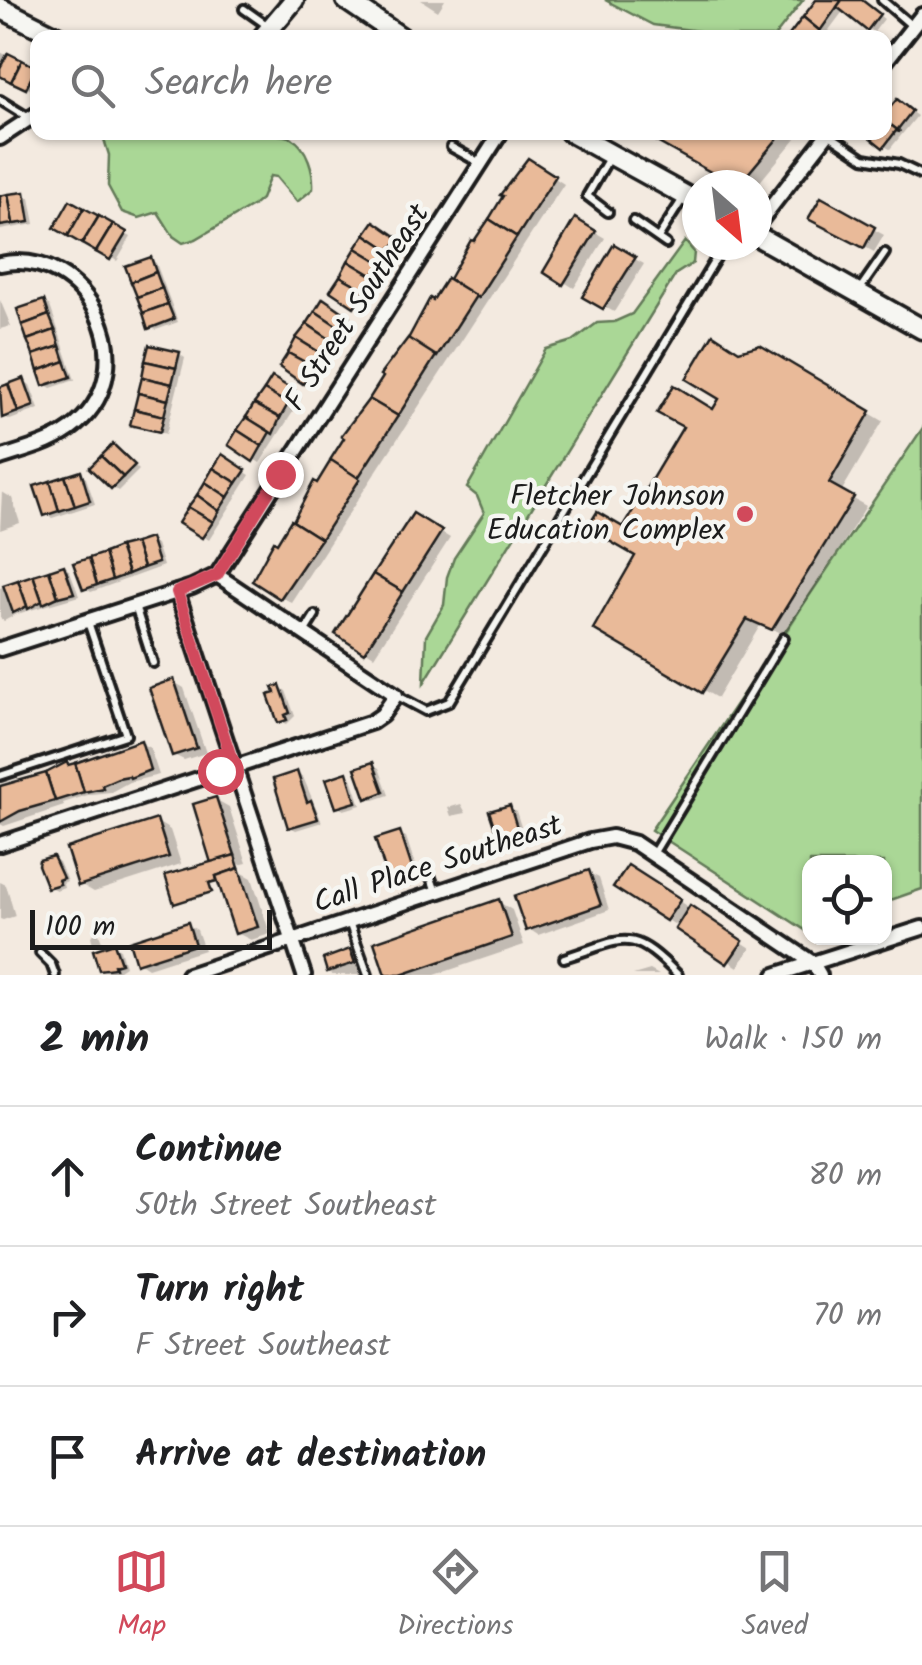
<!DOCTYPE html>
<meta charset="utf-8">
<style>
:root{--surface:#fff;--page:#f6f6f6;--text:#202124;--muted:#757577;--line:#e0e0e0;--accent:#d1495b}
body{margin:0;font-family:Kalam,sans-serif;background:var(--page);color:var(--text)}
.controls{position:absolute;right:30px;bottom:30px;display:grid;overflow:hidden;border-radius:20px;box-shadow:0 2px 8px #0004}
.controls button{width:90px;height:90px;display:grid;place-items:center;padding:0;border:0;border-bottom:2px solid var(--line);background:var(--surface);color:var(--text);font:50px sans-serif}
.compass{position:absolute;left:682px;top:170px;width:90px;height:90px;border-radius:50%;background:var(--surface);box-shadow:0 2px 8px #0004;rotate:152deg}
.scale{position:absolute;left:30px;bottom:25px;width:242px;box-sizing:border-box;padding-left:10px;border:5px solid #1c1c1c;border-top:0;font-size:28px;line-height:35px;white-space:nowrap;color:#1c1c1c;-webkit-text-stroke:8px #f6f6f2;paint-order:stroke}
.stop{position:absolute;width:30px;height:30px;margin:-22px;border:8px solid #d1495b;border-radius:50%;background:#fff}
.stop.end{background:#d1495b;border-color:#fff;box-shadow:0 2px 10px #0008}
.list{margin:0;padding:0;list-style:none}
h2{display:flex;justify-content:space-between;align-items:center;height:130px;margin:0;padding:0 40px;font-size:42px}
h2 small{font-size:32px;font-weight:400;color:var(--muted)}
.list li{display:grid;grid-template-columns:65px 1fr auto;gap:30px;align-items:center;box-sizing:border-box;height:140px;padding:0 40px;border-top:2px solid var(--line)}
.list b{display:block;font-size:38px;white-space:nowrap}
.list p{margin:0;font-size:32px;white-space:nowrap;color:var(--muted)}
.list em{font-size:32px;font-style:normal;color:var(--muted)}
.icon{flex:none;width:55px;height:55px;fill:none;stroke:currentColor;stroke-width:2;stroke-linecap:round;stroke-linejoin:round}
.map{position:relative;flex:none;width:922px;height:975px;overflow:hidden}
.search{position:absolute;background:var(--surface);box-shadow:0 2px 8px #0004;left:30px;right:30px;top:30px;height:110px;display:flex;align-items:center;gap:25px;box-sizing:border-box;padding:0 35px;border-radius:20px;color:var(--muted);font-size:38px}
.sheet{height:550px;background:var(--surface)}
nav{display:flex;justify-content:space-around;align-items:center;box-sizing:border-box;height:140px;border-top:2px solid var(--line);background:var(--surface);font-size:28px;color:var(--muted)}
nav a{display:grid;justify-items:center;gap:5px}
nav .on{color:var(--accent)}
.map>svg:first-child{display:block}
.green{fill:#aad796;stroke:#637a59;stroke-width:2.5}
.shadow{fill:#0003}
.building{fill:#e9ba99;stroke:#1c1c1c;stroke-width:2.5}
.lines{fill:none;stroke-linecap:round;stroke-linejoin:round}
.service-casing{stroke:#1c1c1c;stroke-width:14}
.minor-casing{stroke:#1c1c1c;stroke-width:20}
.tertiary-casing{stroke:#1c1c1c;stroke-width:25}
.secondary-casing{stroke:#1c1c1c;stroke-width:25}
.service{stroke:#f6f6f2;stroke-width:6}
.minor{stroke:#f6f6f2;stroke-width:12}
.tertiary{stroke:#f6f6f2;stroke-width:18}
.secondary{stroke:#f6f6f2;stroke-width:18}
.route{stroke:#d1495b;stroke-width:12}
.poi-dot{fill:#d1495b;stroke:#f6f6f2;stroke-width:4}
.labels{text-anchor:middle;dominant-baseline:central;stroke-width:9;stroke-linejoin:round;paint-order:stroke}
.street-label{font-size:30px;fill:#1c1c1c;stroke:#f6f6f2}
.poi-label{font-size:30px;fill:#1c1c1c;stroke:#f6f6f2;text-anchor:end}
</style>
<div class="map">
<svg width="922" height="975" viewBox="0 0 922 975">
<rect width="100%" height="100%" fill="#f3eae0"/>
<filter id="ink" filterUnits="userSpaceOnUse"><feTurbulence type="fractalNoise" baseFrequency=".01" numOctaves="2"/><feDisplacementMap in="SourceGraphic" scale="20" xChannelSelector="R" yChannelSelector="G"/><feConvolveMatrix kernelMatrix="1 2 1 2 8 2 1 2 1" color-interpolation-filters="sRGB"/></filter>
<g filter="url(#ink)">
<g class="green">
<polygon points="605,0 803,0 774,37 713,37 699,31 653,25"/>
<path d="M 102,133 L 267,132 C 275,136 284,134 291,138 C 308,147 314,172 313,189 L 297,202 L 276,177 L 270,176 L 261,199 L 254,205 L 196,239 L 183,243 L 173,236 L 158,212 L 139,218 L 122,212 L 108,186 L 109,155 Z"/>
<polygon points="685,241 694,252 693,263 676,274 424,683 426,636 444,605 447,577 454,558 484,513 477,496 467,488 546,349 573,341 597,323 614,322 632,314"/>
<polygon points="922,429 922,889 885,902 884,862 810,862 809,928 805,930 651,830"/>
</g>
<g class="shadow">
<polygon points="421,0 445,0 438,11"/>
<polygon points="819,0 860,0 884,19 874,32 844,10 823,38 790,38"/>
<polygon points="0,52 38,70 32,90 0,74"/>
<polygon points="903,106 917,116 890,149 884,146 884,132"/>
<polygon points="734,132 801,132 758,184 764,187 760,197 757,195 757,185 739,185"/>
<polygon points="528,161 564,184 291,602 281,597 278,546"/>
<polygon points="24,195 30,198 35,224 0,230 0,198"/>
<polygon points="822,201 884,235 874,252 812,218"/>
<polygon points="71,203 131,237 117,261 58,227"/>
<polygon points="576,221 605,238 574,288 546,271"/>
<polygon points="375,225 404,244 361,309 334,290"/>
<polygon points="615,248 644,264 614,312 586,296"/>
<polygon points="150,260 156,263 178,322 156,330 150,327"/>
<polygon points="0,300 11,326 0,329"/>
<polygon points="44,302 50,306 75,380 51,388 45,384"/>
<polygon points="324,302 353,321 310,385 282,366"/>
<polygon points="760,348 883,421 841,492 866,506 786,635 761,624 717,698 596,628 639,555 624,530 714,412 739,353"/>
<polygon points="179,354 185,358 166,434 133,424"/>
<polygon points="273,380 302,398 260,463 231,444"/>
<polygon points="24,381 30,385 39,409 10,420 4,417 0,407 0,390"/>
<polygon points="119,450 139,470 118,491 112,487"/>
<polygon points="223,458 250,475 209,540 182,522"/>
<polygon points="80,474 86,478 95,504 52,518 46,514"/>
<polygon points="2,492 12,498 20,523 0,530"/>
<polygon points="414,516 450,538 374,656 338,633"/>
<polygon points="150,541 156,544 163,566 91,592 85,588"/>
<polygon points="64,567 70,571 79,596 17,614 4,621 0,618 0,588"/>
<polygon points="174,682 184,688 206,753 184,760 174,755"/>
<polygon points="280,687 286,691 295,716 287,724 280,721"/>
<polygon points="140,743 150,748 159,775 129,782 111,792 91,794 63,803 64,806 4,826 0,824 0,790"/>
<polygon points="372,764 379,768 389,795 374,800 368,797"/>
<polygon points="297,774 303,777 322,822 296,830 290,827"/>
<polygon points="346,775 352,778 361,805 344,810 338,807"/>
<polygon points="215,799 229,807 247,863 238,865 241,872 252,878 270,934 251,940 237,933 220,881 210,884 213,893 176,903 214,864"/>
<polygon points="461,804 466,813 451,816 448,808"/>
<polygon points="509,807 516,811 524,836 505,837 499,834"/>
<polygon points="157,822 170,830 181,864 94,892 80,884"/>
<polygon points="400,834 406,837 421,883 399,890 393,886"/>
<polygon points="53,858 59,862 67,881 63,883 64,887 56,890 50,887"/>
<polygon points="628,868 751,948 738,967 617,886"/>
<polygon points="589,873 599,878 609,910 538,935 529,929"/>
<polygon points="0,882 6,885 15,916 3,920 0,919"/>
<polygon points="499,902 512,910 524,945 435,975 388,975"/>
<polygon points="188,925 197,930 204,950 148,968 139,962"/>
<polygon points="97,932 99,933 103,944 93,944 91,936"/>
<polygon points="113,946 120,949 125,966 116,972 108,972 102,969"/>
<polygon points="350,952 356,956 362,975 331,975 326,960"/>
<polygon points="650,970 659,975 633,975"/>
</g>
<g class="building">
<polygon points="816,0 842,0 820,31 803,17"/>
<polygon points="842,0 862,0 880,14 867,31 837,7"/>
<polygon points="803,17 820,31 815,38 787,38"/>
<polygon points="8,53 22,60 11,82 0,76 0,68"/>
<polygon points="22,60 36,67 26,89 11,82"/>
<polygon points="897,99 912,111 898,129 900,132 884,120 884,115"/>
<polygon points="884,120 900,132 896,131 883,148 868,136 871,132 884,132"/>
<polygon points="639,132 783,132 747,175 752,177 749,185 734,185"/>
<polygon points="528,158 556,176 517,237 489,219 503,196 500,195"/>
<polygon points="25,192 30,222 13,224 8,194"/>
<polygon points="8,194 13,224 0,226 0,196"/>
<polygon points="821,197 875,227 864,248 808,219"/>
<polygon points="70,200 84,208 68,236 54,228"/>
<polygon points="84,208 99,216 82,244 68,236"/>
<polygon points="99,216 113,224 96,252 82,244"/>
<polygon points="575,218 596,231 563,285 543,272"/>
<polygon points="489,219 517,237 478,298 449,279 471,240 474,241"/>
<polygon points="374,221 400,239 389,250 365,234"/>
<polygon points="113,224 127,232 110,260 96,252"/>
<polygon points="365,234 389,250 381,263 356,248"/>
<polygon points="614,244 636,257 603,309 582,297"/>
<polygon points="356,248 381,263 373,276 348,261"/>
<polygon points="151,257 156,272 131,282 125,266"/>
<polygon points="348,261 373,276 365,290 340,276"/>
<polygon points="156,272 162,288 137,297 131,282"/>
<polygon points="340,276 365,290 354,307 330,291"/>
<polygon points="447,278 476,296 437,357 408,339 430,298 433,300"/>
<polygon points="162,288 168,304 143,313 137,297"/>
<polygon points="323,298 349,316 339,327 315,311"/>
<polygon points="44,300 49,315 22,325 17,309"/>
<polygon points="168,304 174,319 148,329 143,313"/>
<polygon points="315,311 339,327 331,340 307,324"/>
<polygon points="49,315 55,330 27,340 22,325"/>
<polygon points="307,324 331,340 325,356 296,338"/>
<polygon points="55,330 60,346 33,355 27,340"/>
<polygon points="713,334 739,351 760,345 871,411 829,483 854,497 772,630 747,619 702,693 593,629 635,556 587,528 597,512 623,527 683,427 657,413 674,385 713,409 719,399 686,379"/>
<polygon points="296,338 322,354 314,367 288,353"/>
<polygon points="408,338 436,356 398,416 369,399 383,377 380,375"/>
<polygon points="149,345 180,352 176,368 145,361"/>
<polygon points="60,346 65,361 38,371 33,355"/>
<polygon points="288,353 314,367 303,384 279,367"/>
<polygon points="65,361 71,377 43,386 38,371"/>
<polygon points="145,361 176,368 172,384 142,377"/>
<polygon points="142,377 172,384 168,400 138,393"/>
<polygon points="272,377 298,393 288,404 264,390"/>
<polygon points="24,378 34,406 18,412 8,384"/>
<polygon points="8,384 18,412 2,418 0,387"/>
<polygon points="264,390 288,404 280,418 254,404"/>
<polygon points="138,393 168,400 164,416 134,409"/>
<polygon points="369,399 398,416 358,478 330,460 344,438 341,436"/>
<polygon points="254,404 280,418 273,434 246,417"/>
<polygon points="134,409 164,416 160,432 130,425"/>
<polygon points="246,417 270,432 262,446 237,430"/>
<polygon points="237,430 262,446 253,462 228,445"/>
<polygon points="113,444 135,465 123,477 101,456"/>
<polygon points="222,454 246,470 237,483 213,468"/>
<polygon points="101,456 123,477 111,489 89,468"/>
<polygon points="331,460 360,479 321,539 293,521 314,481 317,483"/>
<polygon points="213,468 237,483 228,497 205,482"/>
<polygon points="81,471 90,501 75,506 65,476"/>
<polygon points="65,476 75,506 59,511 50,481"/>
<polygon points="50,481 59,511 44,516 34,486"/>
<polygon points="205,482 228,497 219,511 197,495"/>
<polygon points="197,495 219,511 213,522 188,507"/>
<polygon points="188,507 213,522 202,538 178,523"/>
<polygon points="413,513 442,531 403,592 373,574"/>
<polygon points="291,520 321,539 280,599 252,581 274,541 277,543"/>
<polygon points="150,538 158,563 143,568 135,543"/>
<polygon points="135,543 143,568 128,574 119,547"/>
<polygon points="119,547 128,574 112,580 104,553"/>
<polygon points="104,553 112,580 97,585 89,558"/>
<polygon points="89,558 97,585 83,590 73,563"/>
<polygon points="64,565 74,593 58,597 49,570"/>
<polygon points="49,570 58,597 43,604 33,575"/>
<polygon points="373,574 403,592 364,653 335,634"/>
<polygon points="33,575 42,601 28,609 18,580"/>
<polygon points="18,580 27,606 13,613 3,585"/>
<polygon points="174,679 197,748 172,756 149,688"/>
<polygon points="280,685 290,713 285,715 287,720 278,723 268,695 275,693 273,687"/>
<polygon points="141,740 150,770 130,778 129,776 118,778 102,785 103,788 84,792 75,763"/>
<polygon points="67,762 68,765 75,763 84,792 55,801 46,773"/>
<polygon points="373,762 384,792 366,799 355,768"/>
<polygon points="297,771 307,802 311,800 318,819 288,828 273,779"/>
<polygon points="347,772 356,802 336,808 326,779"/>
<polygon points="46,773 55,801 20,811 0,822 0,786"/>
<polygon points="216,797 235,855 211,863 193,804"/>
<polygon points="510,805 519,834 510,837 508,832 497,835 489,811"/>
<polygon points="157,819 169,857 78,886 66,848"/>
<polygon points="400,831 416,880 391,888 375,839"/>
<polygon points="235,855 239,868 216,876 217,881 209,883 212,892 174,904 165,875"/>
<polygon points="53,856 63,878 58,880 60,884 47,888 38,865 39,860"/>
<polygon points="628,865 681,899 666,921 613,887"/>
<polygon points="239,868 258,927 235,934 216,876"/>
<polygon points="589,870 601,905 526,931 514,896"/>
<polygon points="499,899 512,937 401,975 385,975 374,942"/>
<polygon points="690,905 743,941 727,964 675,929"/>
<polygon points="188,922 195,945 136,964 129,941"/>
<polygon points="114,943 121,963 114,965 115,968 99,970 93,950"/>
<polygon points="350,949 355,963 327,972 323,959"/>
</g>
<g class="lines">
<g class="service-casing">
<g id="service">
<polyline points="882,0 912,26"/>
<polyline points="244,9 268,26"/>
<polyline points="0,100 29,118"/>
<polyline points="828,134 864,158 899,164 922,175"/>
<polyline points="451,147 480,163"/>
<polyline points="608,212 587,196 610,156"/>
<polyline points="633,221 666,244"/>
<polyline points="659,236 684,197"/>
<polyline points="860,289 885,253"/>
<polyline points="135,606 153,663"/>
<polyline points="305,631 315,615"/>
<polyline points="396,695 426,711 449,702 724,245"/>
<polyline points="0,776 126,735 88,622"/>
<polyline points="653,854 784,638"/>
<polyline points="429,872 436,892"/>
<polyline points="349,922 368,975"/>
<polyline points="40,953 51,964 55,975"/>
<path d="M 564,958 C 625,939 629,925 678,975"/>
</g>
</g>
<g class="minor-casing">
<g id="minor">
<polyline points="884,63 922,15"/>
<polyline points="0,138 38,113"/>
<polyline points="757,225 829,132"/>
<path d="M 0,264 C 88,246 146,365 77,424 C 55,443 27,449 0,458"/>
<polyline points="177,592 304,975"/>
<polyline points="0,649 192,587 217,575 501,132"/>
<polyline points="0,844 372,722 382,715 396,695 217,575"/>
<polyline points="188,975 590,841 612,837 635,843 813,963 820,975"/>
<polyline points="775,975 922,928"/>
</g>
</g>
<g class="tertiary-casing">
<g id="tertiary">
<polyline points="0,8 60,38"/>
<polyline points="262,38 294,0"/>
</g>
</g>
<g class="secondary-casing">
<g id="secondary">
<polyline points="346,0 402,38"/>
<polyline points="570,132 697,202"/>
<polyline points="757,236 922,329"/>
</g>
</g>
<use href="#service" class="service"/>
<use href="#minor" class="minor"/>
<use href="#tertiary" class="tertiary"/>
<use href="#secondary" class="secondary"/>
</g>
</g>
<g class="lines" filter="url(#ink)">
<polyline class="route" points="220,771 234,766 177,592 217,575 280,474"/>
</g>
<circle class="poi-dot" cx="745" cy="514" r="10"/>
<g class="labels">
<g class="street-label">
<text transform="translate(358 308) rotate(-57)">F Street Southeast</text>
<text transform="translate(438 865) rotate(-18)">Call Place Southeast</text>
</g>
<g class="poi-label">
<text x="725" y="497">Fletcher Johnson<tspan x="725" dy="34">Education Complex</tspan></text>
</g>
</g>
</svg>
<div class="controls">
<button><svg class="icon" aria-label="locate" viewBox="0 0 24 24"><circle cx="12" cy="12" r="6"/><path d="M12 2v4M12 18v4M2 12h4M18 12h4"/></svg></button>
</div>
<svg class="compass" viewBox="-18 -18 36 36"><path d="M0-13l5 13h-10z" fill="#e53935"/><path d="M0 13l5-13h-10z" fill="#757577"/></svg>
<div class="scale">100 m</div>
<div class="stop" style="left:220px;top:771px"></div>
<div class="stop end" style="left:280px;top:474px"></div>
<div class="search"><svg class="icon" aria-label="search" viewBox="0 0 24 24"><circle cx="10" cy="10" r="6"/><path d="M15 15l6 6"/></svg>Search here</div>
</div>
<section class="sheet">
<h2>2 min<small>Walk · 150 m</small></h2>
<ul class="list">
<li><svg class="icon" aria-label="ahead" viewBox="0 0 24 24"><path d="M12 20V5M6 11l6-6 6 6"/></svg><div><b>Continue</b><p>50th Street Southeast</p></div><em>80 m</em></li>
<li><svg class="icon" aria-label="right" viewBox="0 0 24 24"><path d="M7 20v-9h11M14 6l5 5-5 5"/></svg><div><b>Turn right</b><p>F Street Southeast</p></div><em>70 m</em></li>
<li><svg class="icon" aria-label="arrive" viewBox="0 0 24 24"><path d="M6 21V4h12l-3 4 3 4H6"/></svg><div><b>Arrive at destination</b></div></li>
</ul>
</section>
<nav>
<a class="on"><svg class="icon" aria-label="map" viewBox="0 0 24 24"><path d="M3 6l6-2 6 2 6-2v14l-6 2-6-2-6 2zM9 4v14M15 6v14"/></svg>Map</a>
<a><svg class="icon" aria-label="directions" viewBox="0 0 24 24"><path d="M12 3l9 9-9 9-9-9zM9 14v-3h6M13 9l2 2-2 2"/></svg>Directions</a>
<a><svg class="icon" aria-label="saved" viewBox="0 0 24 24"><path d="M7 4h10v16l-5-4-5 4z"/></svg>Saved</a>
</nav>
